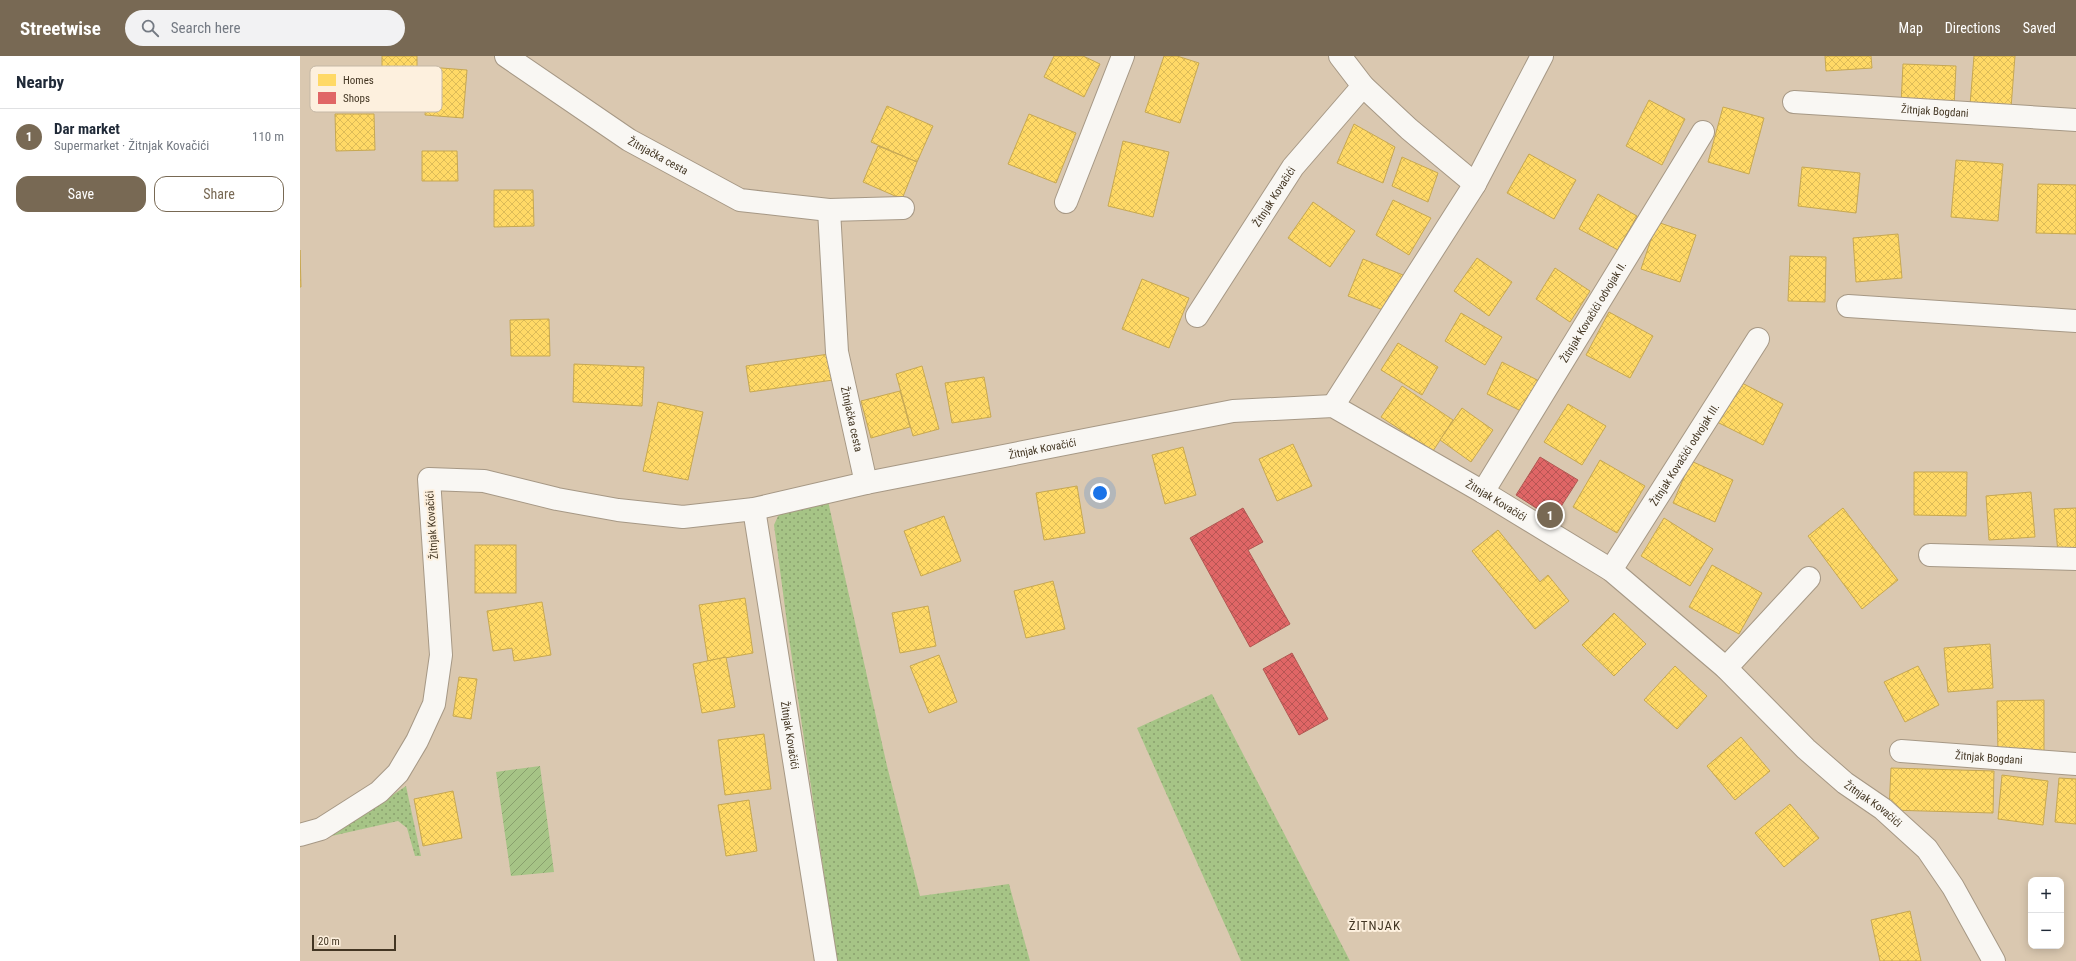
<!DOCTYPE html>
<meta charset="utf-8">
<style>
:root{--surface:#fff;--page:#f2f2f3;--text:#1f2937;--muted:#747a83;--line:#e0e1e3;--accent:#786954}
body{margin:0;font-family:"Roboto Condensed",sans-serif;background:var(--page);color:var(--text)}
.controls{position:absolute;right:12px;bottom:12px;display:grid;overflow:hidden;border-radius:8px;box-shadow:0 2px 10px #0003}
.controls button{width:36px;height:36px;display:grid;place-items:center;padding:0;border:0;border-bottom:1px solid var(--line);background:var(--surface);color:var(--text);font:20px sans-serif}
.scale{position:absolute;left:12px;bottom:10px;width:84px;box-sizing:border-box;padding-left:4px;border:2px solid #433623;border-top:0;font-size:11px;line-height:14px;white-space:nowrap;color:#433623;-webkit-text-stroke:3px #fdf0de;paint-order:stroke}
.you{position:absolute;left:800px;top:437px;width:14px;height:14px;margin:-10px;border:3px solid #fff;border-radius:50%;background:#1a73e8;box-shadow:0 0 0 6px #1a73e833}
.badge{display:grid;place-items:center;width:26px;height:26px;border-radius:50%;background:var(--accent);color:#fff;font-size:13px;font-weight:700}
.pin{position:absolute;translate:-50% -50%;border:2px solid #fff;box-shadow:0 1px 4px #0006}
.list{margin:0;padding:0;list-style:none}
h2{display:flex;justify-content:space-between;align-items:center;height:52px;margin:0;padding:0 16px;font-size:17px}
h2 small{font-size:13px;font-weight:400;color:var(--muted)}
.list li{display:grid;grid-template-columns:26px 1fr auto;gap:12px;align-items:center;box-sizing:border-box;height:56px;padding:0 16px;border-top:1px solid var(--line)}
.list b{display:block;font-size:15px;white-space:nowrap}
.list p{margin:0;font-size:13px;white-space:nowrap;color:var(--muted)}
.list em{font-size:13px;font-style:normal;color:var(--muted)}
.actions{display:flex;gap:8px;padding:12px 16px}
.actions a{flex:1;padding:9px 0;border:1px solid var(--accent);border-radius:12px;text-align:center;font-size:14px;color:var(--accent)}
.actions .main{background:var(--accent);color:#fff}
.icon{flex:none;width:22px;height:22px;fill:none;stroke:currentColor;stroke-width:2;stroke-linecap:round;stroke-linejoin:round}
.map{position:relative;flex:none;width:1776px;height:905px;overflow:hidden}
header{display:flex;align-items:center;gap:24px;box-sizing:border-box;height:56px;padding:0 20px;background:var(--accent);color:#fff}
header strong{font-size:19px}
nav{display:flex;gap:22px;margin-inline-start:auto;font-size:14px}
.search{width:280px;height:36px;background:var(--page);display:flex;align-items:center;gap:10px;box-sizing:border-box;padding:0 14px;border-radius:22px;color:var(--muted);font-size:15px}
main{display:flex}
aside{flex:1;background:var(--surface)}
.map>svg:first-child{display:block}
.grass{fill:url(#grass-dots)}
.garden{fill:url(#garden-furrows)}
.homes{fill:url(#homes-cross-hatch);stroke:#c7a852}
.shops{fill:url(#shops-cross-hatch);stroke:#b15852}
.lines{fill:none;stroke-linecap:round;stroke-linejoin:round}
.minor-casing{stroke:#a69885;stroke-width:24}
.minor{stroke:#f9f7f3;stroke-width:22}
.labels{text-anchor:middle;dominant-baseline:central;stroke-width:4;stroke-linejoin:round;paint-order:stroke}
.street-label{font-size:11px;fill:#433623;stroke:#fdf0de}
.quarter-label{font-size:13px;letter-spacing:1px;fill:#433623;stroke:#fdf0de}
.key{fill:#fdf0de;stroke:#c5b8a6;stroke-width:1}
.key-label{font-size:11px;fill:#433623}
</style>
<header>
<strong>Streetwise</strong>
<div class="search"><svg class="icon" aria-label="search" viewBox="0 0 24 24"><circle cx="10" cy="10" r="6"/><path d="M15 15l6 6"/></svg>Search here</div>
<nav><a>Map</a><a>Directions</a><a>Saved</a></nav>
</header>
<main>
<aside>
<h2>Nearby<small></small></h2>
<ul class="list">
<li><span class="badge">1</span><div><b>Dar market</b><p>Supermarket · Žitnjak Kovačići</p></div><em>110 m</em></li>
</ul>
<div class="actions"><a class="main">Save</a><a>Share</a></div>
</aside>
<div class="map">
<svg width="1776" height="905" viewBox="0 0 1776 905">
<defs>
<pattern id="grass-dots" width="8" height="8" patternUnits="userSpaceOnUse"><rect width="8" height="8" fill="#a6c486"/><path d="M2 2h.1M6 6h.1" fill="none" stroke="#89a06d" stroke-width="1.8" stroke-linecap="round"/></pattern>
<pattern id="garden-furrows" width="10" height="10" patternUnits="userSpaceOnUse"><rect width="10" height="10" fill="#a6c486"/><path d="M-1 1l2-2M0 10L10 0M9 11l2-2" fill="none" stroke="#89a06d"/></pattern>
<pattern id="homes-cross-hatch" width="8" height="8" patternUnits="userSpaceOnUse"><rect width="8" height="8" fill="#ffd966"/><path d="M0 0l8 8M0 8l8-8" fill="none" stroke="#dcbb58"/></pattern>
<pattern id="shops-cross-hatch" width="8" height="8" patternUnits="userSpaceOnUse"><rect width="8" height="8" fill="#e06666"/><path d="M0 0l8 8M0 8l8-8" fill="none" stroke="#b75554"/></pattern>
</defs>
<rect width="100%" height="100%" fill="#dac8b0"/>
<g class="grass">
<polygon points="528,445 587,710 620,840 709,828 730,905 537,905 489,582 474,469 478,460 485,455"/>
<polygon points="912,638 1050,905 941,905 837,672"/>
<polygon points="106,730 121,800 115,800 107,772 98,765 5,786 66,757"/>
</g>
<polygon class="garden" points="240,710 254,816 211,820 196,716"/>
<g class="homes">
<polygon points="82,0 117,0 117,24 82,23"/>
<polygon points="754,0 783,0 800,8 784,41 744,21"/>
<polygon points="864,0 877,0 899,7 880,67 845,56"/>
<polygon points="1525,0 1571,0 1572,12 1526,15"/>
<polygon points="1674,0 1715,0 1711,52 1670,49"/>
<polygon points="1603,8 1656,10 1654,51 1601,48"/>
<polygon points="129,11 167,14 163,62 125,59"/>
<polygon points="1349,44 1385,63 1362,109 1326,90"/>
<polygon points="587,50 633,70 617,106 571,86"/>
<polygon points="1423,51 1464,62 1449,118 1408,106"/>
<polygon points="35,58 74,58 75,94 36,95"/>
<polygon points="729,58 776,77 756,127 708,108"/>
<polygon points="1054,68 1095,91 1083,127 1037,107"/>
<polygon points="823,85 869,96 853,161 808,150"/>
<polygon points="578,90 617,106 602,143 563,126"/>
<polygon points="122,95 157,95 158,125 122,125"/>
<polygon points="1229,98 1276,124 1254,163 1207,137"/>
<polygon points="1102,101 1138,117 1128,146 1092,130"/>
<polygon points="1656,104 1703,108 1698,165 1651,161"/>
<polygon points="1502,111 1560,117 1556,157 1498,150"/>
<polygon points="1738,128 1776,129 1776,178 1736,177"/>
<polygon points="194,134 233,134 234,170 194,171"/>
<polygon points="1298,138 1337,160 1318,194 1279,173"/>
<polygon points="1093,144 1131,162 1109,199 1076,179"/>
<polygon points="1013,146 1055,175 1030,211 988,182"/>
<polygon points="1357,166 1396,179 1380,226 1341,213"/>
<polygon points="1598,178 1602,222 1556,226 1553,182"/>
<polygon points="0,194 1,231 0,231"/>
<polygon points="1490,200 1526,201 1525,246 1488,245"/>
<polygon points="1177,202 1212,226 1189,260 1154,235"/>
<polygon points="1063,203 1103,219 1088,256 1048,240"/>
<polygon points="1255,212 1290,235 1270,266 1236,243"/>
<polygon points="842,223 889,242 869,292 822,273"/>
<polygon points="1309,256 1353,280 1330,322 1286,299"/>
<polygon points="1161,257 1202,281 1185,309 1145,285"/>
<polygon points="249,263 250,300 211,300 210,264"/>
<polygon points="1098,287 1138,311 1122,339 1081,314"/>
<polygon points="529,298 533,324 450,336 446,310"/>
<polygon points="1202,306 1243,327 1229,359 1187,338"/>
<polygon points="274,308 344,311 342,350 273,346"/>
<polygon points="622,310 639,373 613,380 596,318"/>
<polygon points="684,321 691,361 652,367 645,327"/>
<polygon points="1438,325 1483,348 1463,389 1417,366"/>
<polygon points="1102,330 1153,364 1133,395 1081,361"/>
<polygon points="600,335 610,371 571,382 561,345"/>
<polygon points="358,346 403,356 388,424 343,415"/>
<polygon points="1268,348 1306,370 1282,409 1244,386"/>
<polygon points="1162,352 1193,374 1171,406 1140,384"/>
<polygon points="993,388 1012,430 977,445 959,403"/>
<polygon points="883,391 896,439 865,448 852,399"/>
<polygon points="1300,404 1345,430 1317,477 1273,451"/>
<polygon points="1391,405 1433,424 1415,466 1373,447"/>
<polygon points="1614,416 1667,416 1666,460 1614,459"/>
<polygon points="777,430 785,477 744,484 736,437"/>
<polygon points="1731,436 1735,481 1689,484 1686,440"/>
<polygon points="1543,452 1598,524 1562,553 1508,480"/>
<polygon points="1776,452 1776,496 1758,497 1754,453"/>
<polygon points="644,460 661,505 621,520 604,475"/>
<polygon points="1364,462 1413,493 1390,530 1341,500"/>
<polygon points="1198,474 1240,526 1248,519 1269,545 1235,573 1172,495"/>
<rect x="175" y="489" width="41" height="48"/>
<polygon points="1412,509 1462,537 1439,578 1389,551"/>
<polygon points="753,525 765,573 726,582 714,535"/>
<polygon points="445,542 453,597 408,605 399,549"/>
<polygon points="242,546 251,599 214,605 212,592 193,595 187,555"/>
<polygon points="628,550 636,590 600,597 592,557"/>
<polygon points="1314,557 1346,588 1314,620 1282,589"/>
<polygon points="1690,588 1693,632 1648,636 1644,592"/>
<polygon points="639,599 657,646 629,657 610,610"/>
<polygon points="426,601 435,651 402,657 393,608"/>
<polygon points="1375,610 1407,640 1377,673 1344,644"/>
<polygon points="1618,610 1639,649 1605,666 1584,626"/>
<polygon points="159,621 177,623 171,663 153,660"/>
<polygon points="1744,644 1744,697 1698,697 1697,645"/>
<polygon points="464,678 471,733 425,739 418,684"/>
<polygon points="1441,681 1470,715 1435,744 1407,710"/>
<polygon points="1591,712 1694,715 1693,757 1589,754"/>
<polygon points="1702,719 1748,725 1743,769 1698,763"/>
<polygon points="1759,722 1776,723 1776,768 1755,766"/>
<polygon points="153,735 162,782 123,790 114,743"/>
<polygon points="449,744 457,795 426,800 418,749"/>
<polygon points="1490,748 1519,782 1484,811 1455,777"/>
<polygon points="1610,855 1621,905 1580,905 1571,864"/>
</g>
<g class="shops">
<polygon points="1240,401 1278,424 1253,463 1216,439"/>
<polygon points="943,452 963,486 948,494 990,568 950,591 890,482"/>
<polygon points="992,597 1028,663 999,679 963,613"/>
</g>
<g class="lines">
<g class="minor-casing">
<g id="minor">
<path id="s1" d="M 206,0 L 329,84 L 440,144 L 529,154 L 603,152"/>
<polyline points="1040,0 1063,30 1109,73 1175,128"/>
<path id="s2" d="M 1494,46 L 1776,64"/>
<polyline points="766,146 823,0"/>
<path id="s3" d="M 529,154 L 537,296 L 566,427"/>
<polyline points="1548,250 1776,265"/>
<path id="s4" d="M 897,260 L 993,111 L 1063,30"/>
<polyline points="1033,350 1175,128 1242,0"/>
<path id="s5" d="M 1183,436 L 1403,76"/>
<path id="s6" d="M 454,453 L 526,905"/>
<polyline points="1630,499 1776,503"/>
<path id="s7" d="M 1311,514 L 1458,283"/>
<polyline points="1426,612 1509,522"/>
<path id="s8" d="M 1601,695 L 1776,708"/>
<path id="s9" d="M 0,779 L 21,773 L 79,736 L 98,717 L 117,685 L 134,648 L 141,599 L 129,423 L 184,425 L 257,443 L 318,454 L 383,461 L 454,453 L 566,427 L 933,355 L 1033,350 L 1183,436 L 1311,514 L 1426,612 L 1506,693 L 1545,727 L 1583,753 L 1627,793 L 1653,831 L 1694,905"/>
</g>
</g>
<use href="#minor" class="minor"/>
</g>
<g class="labels">
<g class="street-label">
<text stroke="none"><textPath href="#s2" startOffset="141">Žitnjak Bogdani</textPath></text>
<text stroke="none"><textPath href="#s1" startOffset="182">Žitnjačka cesta</textPath></text>
<text stroke="none"><textPath href="#s4" startOffset="142">Žitnjak Kovačići</textPath></text>
<text stroke="none"><textPath href="#s5" startOffset="211">Žitnjak Kovačići odvojak II.</textPath></text>
<text stroke="none"><textPath href="#s3" startOffset="211">Žitnjačka cesta</textPath></text>
<text stroke="none"><textPath href="#s9" startOffset="1045">Žitnjak Kovačići</textPath></text>
<text stroke="none"><textPath href="#s7" startOffset="137">Žitnjak Kovačići odvojak III.</textPath></text>
<text stroke="none"><textPath href="#s9" startOffset="1528">Žitnjak Kovačići</textPath></text>
<text transform="translate(132 469) rotate(-94)">Žitnjak Kovačići</text>
<text stroke="none"><textPath href="#s6" startOffset="229">Žitnjak Kovačići</textPath></text>
<text stroke="none"><textPath href="#s8" startOffset="88">Žitnjak Bogdani</textPath></text>
<text stroke="none"><textPath href="#s9" startOffset="2014">Žitnjak Kovačići</textPath></text>
</g>
<g class="quarter-label">
<text x="1075" y="869">ŽITNJAK</text>
</g>
</g>
<rect x="10" y="10" width="132" height="46" rx="6" class="key"/>
<rect x="18" y="18" width="18" height="12" fill="#ffd966"/>
<rect x="18" y="36" width="18" height="12" fill="#e06666"/>
<g class="key-label">
<text x="43" y="28">Homes</text>
<text x="43" y="46">Shops</text>
</g>
</svg>
<div class="controls">
<button>+</button>
<button>−</button>
</div>
<div class="scale">20 m</div>
<div class="you"></div>
<div class="pin badge" style="left:1250px;top:459px">1</div>
</div>
</main>
